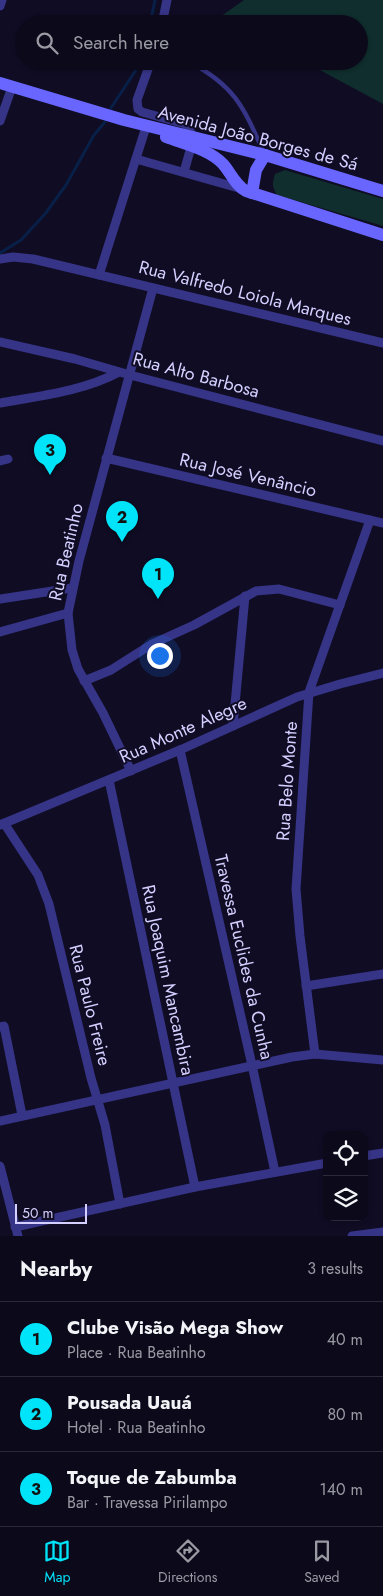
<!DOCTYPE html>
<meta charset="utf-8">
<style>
:root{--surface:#0c091b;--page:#151224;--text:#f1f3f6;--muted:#9a9aa3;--line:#2c2a3a;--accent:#00e4fa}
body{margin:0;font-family:Jost,sans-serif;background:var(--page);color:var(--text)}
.controls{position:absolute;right:15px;bottom:15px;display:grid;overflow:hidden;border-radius:10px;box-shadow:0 1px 4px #0004}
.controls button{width:45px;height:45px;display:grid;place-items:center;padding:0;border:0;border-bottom:1px solid var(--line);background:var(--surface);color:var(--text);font:25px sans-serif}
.scale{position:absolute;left:15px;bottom:12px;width:72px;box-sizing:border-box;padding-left:5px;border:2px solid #d4cfff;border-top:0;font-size:14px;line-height:18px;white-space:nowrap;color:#d4cfff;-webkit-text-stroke:4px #100c24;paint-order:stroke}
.you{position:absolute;left:159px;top:655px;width:18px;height:18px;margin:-12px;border:4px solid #fff;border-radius:50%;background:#1a73e8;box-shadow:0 0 0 8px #1a73e833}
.badge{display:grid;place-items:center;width:32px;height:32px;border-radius:50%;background:var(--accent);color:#111;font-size:16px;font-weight:700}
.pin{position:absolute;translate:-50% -41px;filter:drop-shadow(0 1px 2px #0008)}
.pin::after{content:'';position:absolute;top:26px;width:18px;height:15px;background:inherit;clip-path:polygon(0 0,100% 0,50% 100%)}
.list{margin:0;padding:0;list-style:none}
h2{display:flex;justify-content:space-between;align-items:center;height:65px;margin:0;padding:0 20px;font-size:21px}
h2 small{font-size:16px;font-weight:400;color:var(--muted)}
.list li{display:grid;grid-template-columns:32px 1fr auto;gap:15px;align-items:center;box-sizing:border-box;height:75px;padding:0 20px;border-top:1px solid var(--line)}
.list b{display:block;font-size:19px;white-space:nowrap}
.list p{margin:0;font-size:16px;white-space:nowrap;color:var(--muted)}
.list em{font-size:16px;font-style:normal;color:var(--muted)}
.icon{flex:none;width:28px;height:28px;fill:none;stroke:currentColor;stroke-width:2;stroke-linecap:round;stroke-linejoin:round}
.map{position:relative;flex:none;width:383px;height:1236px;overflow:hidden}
.search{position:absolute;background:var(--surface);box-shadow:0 1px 4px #0004;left:15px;right:15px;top:15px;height:55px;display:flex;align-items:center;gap:12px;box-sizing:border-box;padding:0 18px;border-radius:28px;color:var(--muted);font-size:19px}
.sheet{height:290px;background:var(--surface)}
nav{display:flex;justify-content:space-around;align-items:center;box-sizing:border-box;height:70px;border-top:1px solid var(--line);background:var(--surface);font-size:14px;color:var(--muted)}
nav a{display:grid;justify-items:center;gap:2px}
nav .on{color:var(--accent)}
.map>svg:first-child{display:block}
.green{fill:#0f2e2d}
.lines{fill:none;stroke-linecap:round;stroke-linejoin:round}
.stream{stroke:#082047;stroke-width:3}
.lane{stroke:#363486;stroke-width:4.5}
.street{stroke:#363486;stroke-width:9}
.secondary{stroke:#6866ff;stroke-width:12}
.labels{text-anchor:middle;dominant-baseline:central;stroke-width:4;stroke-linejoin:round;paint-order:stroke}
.street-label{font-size:18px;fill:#d4cfff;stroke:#100c24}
</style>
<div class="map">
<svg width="383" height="1236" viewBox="0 0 383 1236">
<rect width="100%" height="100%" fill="#100c24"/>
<g class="green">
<polygon points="244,0 383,0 383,104 303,61 359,61 359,24 233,24 220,17"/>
<path d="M 285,170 L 383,199 L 383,226 L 277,195 C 272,187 272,183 275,174 Z"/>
</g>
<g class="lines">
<g class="stream">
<polyline points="150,24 155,0"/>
<polyline points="111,108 136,70 140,61"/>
<polyline points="0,253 21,240 45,214 66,185 94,135 105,122"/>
</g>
<path class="lane" d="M 188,61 C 235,86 243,106 264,153"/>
<g class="street">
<polyline points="0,6 2,0"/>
<polyline points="162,24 167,0"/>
<polyline points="151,61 137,100 138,109 142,112 185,124 188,127 193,137"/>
<polyline points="0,121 12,87"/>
<polyline points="136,159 242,189"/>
<polyline points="184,172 191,147"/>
<polyline points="0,259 13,257 33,259 383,343"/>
<polyline points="99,275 145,130"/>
<polyline points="0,342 75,359 130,375 383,441"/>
<path d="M 0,403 C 40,396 84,391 119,372"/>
<polyline points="106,458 383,523"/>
<polyline points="0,461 8,459"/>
<polyline points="0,599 72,588"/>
<polyline points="0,632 68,613"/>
<polyline points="84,681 111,670 152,644 194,625 256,591 279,589 340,605"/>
<polyline points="233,726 245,596"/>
<polyline points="180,750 252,1065 275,1172"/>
<polyline points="131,771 103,713 78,669 72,650 68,613 79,561 153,288"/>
<polyline points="109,780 195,1187"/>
<polyline points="4,823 38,875 49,904 91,1078 105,1125 120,1204"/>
<polyline points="0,825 180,750 297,697 340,684 383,673"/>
<polyline points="306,986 383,974"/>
<polyline points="0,1027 4,1026 22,1115"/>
<polyline points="315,1054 300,936 296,889 309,692 370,520"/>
<polyline points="0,1121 292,1057 315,1054 383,1060"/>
<polyline points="364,1156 383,1153"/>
<polyline points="0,1166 18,1236"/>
<polyline points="15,1227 195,1187 327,1163"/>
<polyline points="352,1236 383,1232"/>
</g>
<g class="secondary">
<polyline points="0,83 124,120 265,155 383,191"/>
<path d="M 166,137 C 184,144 209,149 223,164 C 231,173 235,185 246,191 L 383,235"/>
<polyline points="252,193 256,170 265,155"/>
</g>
</g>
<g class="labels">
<g class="street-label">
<text transform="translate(258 138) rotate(15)">Avenida João Borges de Sá</text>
<text transform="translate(245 293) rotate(14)">Rua Valfredo Loiola Marques</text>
<text transform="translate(196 375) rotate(15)">Rua Alto Barbosa</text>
<text transform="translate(248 475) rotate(13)">Rua José Venâncio</text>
<text transform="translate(66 552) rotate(-77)">Rua Beatinho</text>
<text transform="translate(183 730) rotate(-24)">Rua Monte Alegre</text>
<text transform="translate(287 781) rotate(-86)">Rua Belo Monte</text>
<text transform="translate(244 957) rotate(77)">Travessa Euclides da Cunha</text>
<text transform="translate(168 980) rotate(78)">Rua Joaquim Mancambira</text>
<text transform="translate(90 1005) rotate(76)">Rua Paulo Freire</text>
</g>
</g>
</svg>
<div class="controls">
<button><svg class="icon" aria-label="locate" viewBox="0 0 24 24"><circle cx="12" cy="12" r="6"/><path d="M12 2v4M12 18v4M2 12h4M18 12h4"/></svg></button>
<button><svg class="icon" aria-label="layers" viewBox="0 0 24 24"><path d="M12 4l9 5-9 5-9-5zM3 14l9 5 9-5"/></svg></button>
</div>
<div class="scale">50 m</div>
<div class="you"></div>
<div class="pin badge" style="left:158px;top:599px">1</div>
<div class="pin badge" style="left:122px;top:542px">2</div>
<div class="pin badge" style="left:50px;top:475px">3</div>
<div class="search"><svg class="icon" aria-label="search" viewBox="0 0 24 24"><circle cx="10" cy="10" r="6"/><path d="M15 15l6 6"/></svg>Search here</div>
</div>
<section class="sheet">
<h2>Nearby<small>3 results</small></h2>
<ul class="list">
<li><span class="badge">1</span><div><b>Clube Visão Mega Show</b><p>Place · Rua Beatinho</p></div><em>40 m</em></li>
<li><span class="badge">2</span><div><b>Pousada Uauá</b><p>Hotel · Rua Beatinho</p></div><em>80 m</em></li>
<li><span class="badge">3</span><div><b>Toque de Zabumba</b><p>Bar · Travessa Pirilampo</p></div><em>140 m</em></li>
</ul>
</section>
<nav>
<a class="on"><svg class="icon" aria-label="map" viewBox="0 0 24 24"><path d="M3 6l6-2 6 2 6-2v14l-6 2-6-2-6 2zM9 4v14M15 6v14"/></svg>Map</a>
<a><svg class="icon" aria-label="directions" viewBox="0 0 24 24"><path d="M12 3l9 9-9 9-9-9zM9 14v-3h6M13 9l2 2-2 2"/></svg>Directions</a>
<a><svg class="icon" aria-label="saved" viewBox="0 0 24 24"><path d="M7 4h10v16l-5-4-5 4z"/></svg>Saved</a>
</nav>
